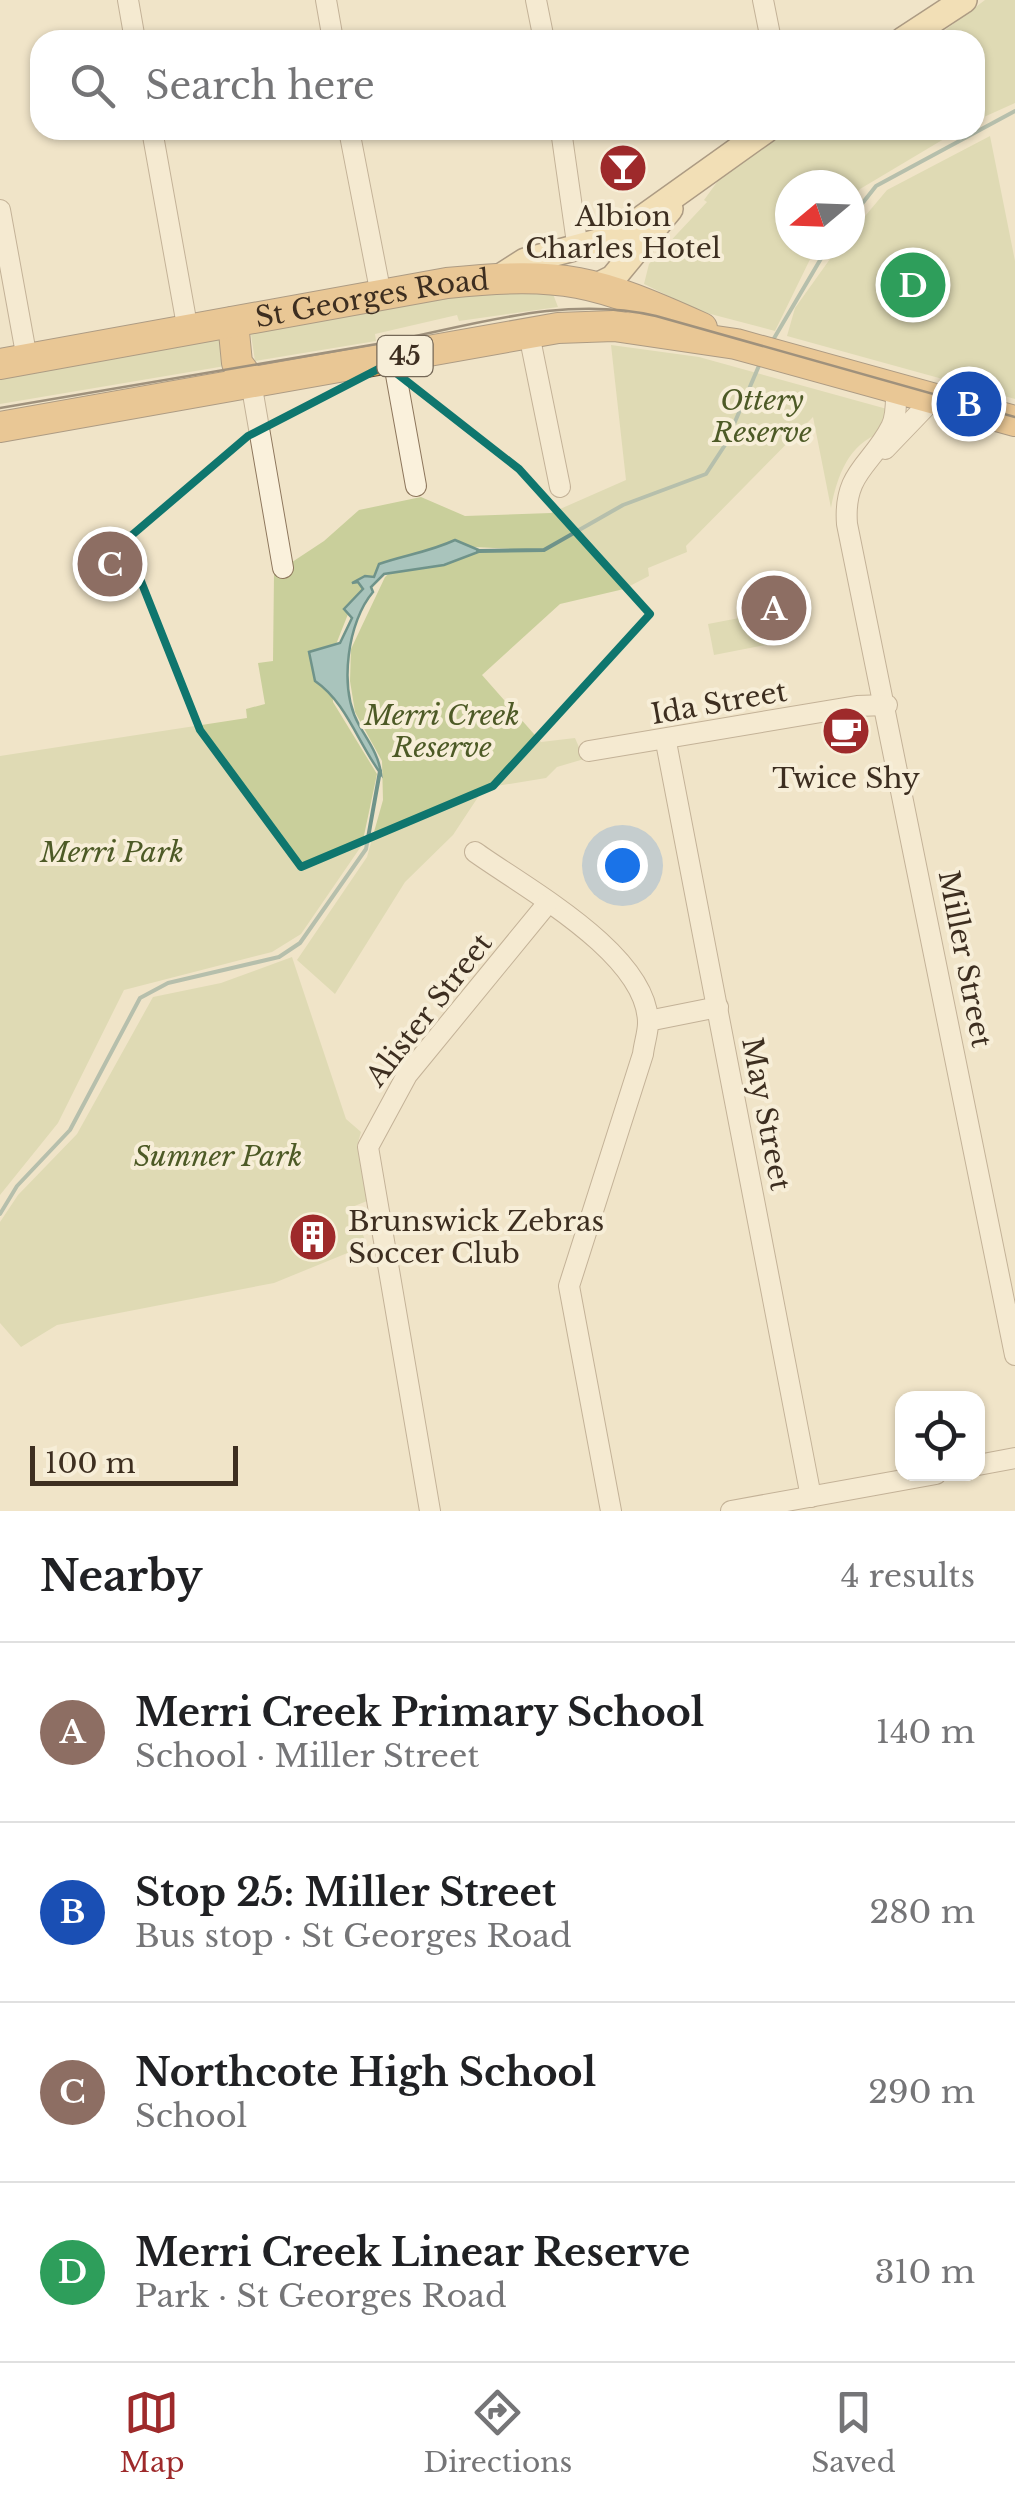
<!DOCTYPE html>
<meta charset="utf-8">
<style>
:root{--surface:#fff;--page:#f2f2f2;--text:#202124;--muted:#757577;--line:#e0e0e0;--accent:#9e2a2b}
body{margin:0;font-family:"Libre Baskerville",serif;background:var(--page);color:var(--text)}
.controls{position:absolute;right:30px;bottom:30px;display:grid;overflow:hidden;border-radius:20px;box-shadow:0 2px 8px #0004}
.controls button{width:90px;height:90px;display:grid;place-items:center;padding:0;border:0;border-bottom:2px solid var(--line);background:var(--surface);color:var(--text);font:50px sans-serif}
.compass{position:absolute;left:775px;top:170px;width:90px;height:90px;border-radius:50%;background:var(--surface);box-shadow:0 2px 8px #0004;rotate:251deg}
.scale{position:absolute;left:30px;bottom:25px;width:208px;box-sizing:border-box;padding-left:10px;border:5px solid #3d2e20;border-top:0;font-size:28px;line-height:35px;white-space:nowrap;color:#3d2e20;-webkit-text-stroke:8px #f7eed8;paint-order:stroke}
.you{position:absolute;left:622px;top:865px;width:35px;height:35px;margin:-25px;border:8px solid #fff;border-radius:50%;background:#1a73e8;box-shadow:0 0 0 15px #1a73e833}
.badge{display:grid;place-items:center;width:65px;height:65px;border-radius:50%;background:var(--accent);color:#fff;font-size:32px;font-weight:700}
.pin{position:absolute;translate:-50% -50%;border:5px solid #fff;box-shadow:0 2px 10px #0006}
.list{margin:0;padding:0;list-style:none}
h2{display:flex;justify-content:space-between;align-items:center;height:130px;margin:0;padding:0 40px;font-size:42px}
h2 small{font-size:32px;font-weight:400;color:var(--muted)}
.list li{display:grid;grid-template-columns:65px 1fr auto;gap:30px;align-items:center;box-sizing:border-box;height:180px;padding:0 40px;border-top:2px solid var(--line)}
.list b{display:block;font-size:38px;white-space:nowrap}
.list p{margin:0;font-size:32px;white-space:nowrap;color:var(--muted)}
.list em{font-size:32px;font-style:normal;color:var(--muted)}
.icon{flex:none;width:55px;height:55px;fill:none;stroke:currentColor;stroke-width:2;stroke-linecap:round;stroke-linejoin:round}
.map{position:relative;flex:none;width:1015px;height:1511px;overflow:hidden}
.search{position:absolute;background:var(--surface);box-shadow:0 2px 8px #0004;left:30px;right:30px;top:30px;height:110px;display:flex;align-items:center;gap:25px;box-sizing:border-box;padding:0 35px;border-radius:30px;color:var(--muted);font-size:38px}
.sheet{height:850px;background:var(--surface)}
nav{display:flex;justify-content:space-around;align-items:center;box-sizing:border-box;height:140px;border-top:2px solid var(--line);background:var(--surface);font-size:28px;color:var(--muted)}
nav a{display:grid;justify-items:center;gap:5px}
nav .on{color:var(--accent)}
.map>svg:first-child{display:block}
.green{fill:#c9cf9b}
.water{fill:#a9c4bc;stroke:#6f938a;stroke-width:2.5}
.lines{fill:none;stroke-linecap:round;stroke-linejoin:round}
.stream{stroke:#6f938a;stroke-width:4}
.minor-casing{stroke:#8d765c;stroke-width:22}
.major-casing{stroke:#5b4430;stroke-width:28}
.highway-casing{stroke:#5b4430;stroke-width:32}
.minor{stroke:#faf1dc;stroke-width:20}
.major{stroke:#f3d9a0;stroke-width:25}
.highway{stroke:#e0a458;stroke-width:30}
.tram{stroke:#3d2e20;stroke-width:2.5}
.marked{fill:none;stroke:#0f766e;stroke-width:8;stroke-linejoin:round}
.labels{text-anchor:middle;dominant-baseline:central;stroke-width:8;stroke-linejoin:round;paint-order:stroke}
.shield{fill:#f7eed8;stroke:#756857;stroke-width:2.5}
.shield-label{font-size:25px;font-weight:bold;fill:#3d2e20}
.poi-label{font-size:28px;fill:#3d2e20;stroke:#f7eed8}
.street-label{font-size:28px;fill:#3d2e20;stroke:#f7eed8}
.park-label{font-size:28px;font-style:italic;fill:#4d5a26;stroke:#f7eed8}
</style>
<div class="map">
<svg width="1015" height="1511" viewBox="0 0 1015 1511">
<rect width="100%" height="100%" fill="#f0e4c8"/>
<g class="green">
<polygon points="985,0 1015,0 1015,103 975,121 975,40 932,40"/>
<polygon points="792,130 959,130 860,189 850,202 850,185 790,185 790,245 817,245 775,331 699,311 644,284 649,264 707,202 704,200 725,171"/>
<polygon points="990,136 1015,261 1015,399 787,336 795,308 840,245 850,245 850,234 887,190"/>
<polygon points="471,288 553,294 558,307 459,321 457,315 375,334 376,341 255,361 250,328"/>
<polygon points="225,332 231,365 0,404 0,371"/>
<path d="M 611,345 L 699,357 L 887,409 L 881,433 C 849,443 837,476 831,508 L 813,417 L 686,546 L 687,552 L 648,568 L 649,576 L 624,589 L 560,604 L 482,675 L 541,742 L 575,738 L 584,759 L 557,767 L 546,778 L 484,788 L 453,835 L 405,882 L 335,994 L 297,960 L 367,857 L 383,800 L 382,761 L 355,712 L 350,681 L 351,649 L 385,577 L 400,563 L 448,551 L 514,549 L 452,546 L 383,565 L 354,599 L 331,657 L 333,702 L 377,774 L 362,845 L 301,934 L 272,952 L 124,990 L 58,1123 L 0,1195 L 0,756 L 247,718 L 246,709 L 265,704 L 258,663 L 273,661 L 274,574 L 324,541 L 359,510 L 421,497 L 465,516 L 551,513 L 626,480 Z"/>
<polygon points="765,613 771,644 714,655 708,624"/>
<polygon points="292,957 346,1119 361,1132 357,1146 367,1201 352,1207 367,1245 274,1283 57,1325 21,1347 0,1323 0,1222 18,1195 77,1134 153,997 221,983"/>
</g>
<path class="water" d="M 455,540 L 481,551 L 444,565 L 384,574 L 371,587 L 373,592 C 348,621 338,687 359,725 C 368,741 379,755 381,774 C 358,743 346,702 315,681 L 309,652 L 340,643 L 352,618 L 344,609 L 363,589 L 358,582 L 352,583 L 365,576 L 374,577 L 379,564 C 405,555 429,552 455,540 Z"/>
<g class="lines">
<g class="stream">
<polyline points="850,219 876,186 1015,111"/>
<polyline points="773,340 829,245"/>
<polyline points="478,551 544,550 623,505 706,474 725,445 761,361"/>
<polyline points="0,1214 17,1186 70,1130 140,998 168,983 279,957 300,943 366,849 380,771"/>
</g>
<g class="minor-casing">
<g id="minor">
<polyline points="128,0 135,40"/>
<polyline points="326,0 333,40"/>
<polyline points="536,0 544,40"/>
<polyline points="763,0 771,40"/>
<polyline points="152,130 188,331"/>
<polyline points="349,130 381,295"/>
<polyline points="561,130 578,250"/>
<polyline points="0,210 27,359"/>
<polyline points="529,334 560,487"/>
<polyline points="393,358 416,486"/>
<polyline points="251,382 283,568"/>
<path d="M 896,388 C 896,400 897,416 891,427 C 872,465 843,472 847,524 L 1015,1355"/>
<polyline points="885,449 934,398"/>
<polyline points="666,742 811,1497"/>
<polyline points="589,751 857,706 887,705"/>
<path d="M 475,852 C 525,888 648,954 648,1023 C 648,1033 644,1044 643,1054 L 569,1286 L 611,1511"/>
<polyline points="648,1021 718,1007"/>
<polyline points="978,1465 1015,1458"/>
<polyline points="430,1511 368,1147 407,1075 547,904"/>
<polyline points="731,1511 936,1474"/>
</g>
</g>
<g class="major-casing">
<g id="major">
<polyline points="903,40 964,0"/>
<polyline points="500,277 525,261 616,237 766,130"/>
<polyline points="599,285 613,278 670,209"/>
</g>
</g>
<g class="highway-casing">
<g id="highway">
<polyline points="233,322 237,363 251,382"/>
<path id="s1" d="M 0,364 L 447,283 C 564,271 595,280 702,328"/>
<polyline points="0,427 558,328 614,326 736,344 1015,421"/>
</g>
</g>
<use href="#minor" class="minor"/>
<use href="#major" class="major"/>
<use href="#highway" class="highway"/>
<path class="tram" d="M 0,408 C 126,387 252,366 377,344 C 469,327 562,294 656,316 L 1015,417"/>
</g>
<path d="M0 0H1015V1511H0ZM 386,365 L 519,469 L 650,614 L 493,786 L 301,867 L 200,730 L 125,541 L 248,436 Z" fill="#f0e4c8" fill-opacity=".55" fill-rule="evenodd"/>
<path class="marked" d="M 386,365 L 519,469 L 650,614 L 493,786 L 301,867 L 200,730 L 125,541 L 248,436 Z"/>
<defs>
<g id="bar-disc" transform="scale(2.5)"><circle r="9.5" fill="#9e2a2b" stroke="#f7eed8"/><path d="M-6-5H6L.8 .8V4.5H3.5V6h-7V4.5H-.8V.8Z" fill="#fff"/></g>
<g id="cafe-disc" transform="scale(2.5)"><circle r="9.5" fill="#9e2a2b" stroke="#f7eed8"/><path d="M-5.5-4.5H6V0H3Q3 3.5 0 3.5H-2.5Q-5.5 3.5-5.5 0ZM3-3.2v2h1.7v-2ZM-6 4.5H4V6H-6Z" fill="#fff"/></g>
<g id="building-disc" transform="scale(2.5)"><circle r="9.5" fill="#9e2a2b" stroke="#f7eed8"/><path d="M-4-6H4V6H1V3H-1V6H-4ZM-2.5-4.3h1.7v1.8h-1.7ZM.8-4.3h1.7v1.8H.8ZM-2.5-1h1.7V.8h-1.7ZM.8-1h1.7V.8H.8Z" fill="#fff"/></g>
</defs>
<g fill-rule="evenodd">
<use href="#bar-disc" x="623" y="168"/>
<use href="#cafe-disc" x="846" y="731"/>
<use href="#building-disc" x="313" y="1237"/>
</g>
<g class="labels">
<rect class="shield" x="377.5" y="336" width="55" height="40" rx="8"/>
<g class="shield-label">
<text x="405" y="356">45</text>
</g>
<g class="poi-label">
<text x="623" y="216">Albion<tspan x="623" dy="32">Charles Hotel</tspan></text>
<text x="846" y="778">Twice Shy</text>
<text x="348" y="1221" text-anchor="start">Brunswick Zebras<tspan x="348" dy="32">Soccer Club</tspan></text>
</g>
<g class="street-label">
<text stroke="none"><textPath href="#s1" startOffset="378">St Georges Road</textPath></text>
<text transform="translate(719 703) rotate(-10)">Ida Street</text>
<text transform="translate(965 959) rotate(79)">Miller Street</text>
<text transform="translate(429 1010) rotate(-52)">Alister Street</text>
<text transform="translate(766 1114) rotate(79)">May Street</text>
</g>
<g class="park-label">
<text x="762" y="400">Ottery<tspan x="762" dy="32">Reserve</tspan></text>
<text x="442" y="715">Merri Creek<tspan x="442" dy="32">Reserve</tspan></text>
<text x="112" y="852">Merri Park</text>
<text x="218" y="1156">Sumner Park</text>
</g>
</g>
</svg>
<div class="controls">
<button><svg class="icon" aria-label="locate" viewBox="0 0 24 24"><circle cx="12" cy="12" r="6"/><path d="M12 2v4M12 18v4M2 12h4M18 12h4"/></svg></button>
</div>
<svg class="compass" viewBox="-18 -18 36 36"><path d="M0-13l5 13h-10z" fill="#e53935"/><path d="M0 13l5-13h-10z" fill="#757577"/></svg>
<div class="scale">100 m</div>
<div class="you"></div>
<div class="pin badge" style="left:774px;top:608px;background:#8d6e63">A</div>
<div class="pin badge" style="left:969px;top:404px;background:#1a4fb4">B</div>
<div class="pin badge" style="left:110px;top:564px;background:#8d6e63">C</div>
<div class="pin badge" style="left:913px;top:285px;background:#2e9e5b">D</div>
<div class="search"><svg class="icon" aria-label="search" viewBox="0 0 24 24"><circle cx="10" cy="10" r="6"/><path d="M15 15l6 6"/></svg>Search here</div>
</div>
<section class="sheet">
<h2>Nearby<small>4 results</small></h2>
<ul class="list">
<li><span class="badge" style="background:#8d6e63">A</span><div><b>Merri Creek Primary School</b><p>School · Miller Street</p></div><em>140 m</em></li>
<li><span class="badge" style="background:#1a4fb4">B</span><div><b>Stop 25: Miller Street</b><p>Bus stop · St Georges Road</p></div><em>280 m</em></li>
<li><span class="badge" style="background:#8d6e63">C</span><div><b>Northcote High School</b><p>School</p></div><em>290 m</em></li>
<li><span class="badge" style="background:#2e9e5b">D</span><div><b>Merri Creek Linear Reserve</b><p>Park · St Georges Road</p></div><em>310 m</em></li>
</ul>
</section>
<nav>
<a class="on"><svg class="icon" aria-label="map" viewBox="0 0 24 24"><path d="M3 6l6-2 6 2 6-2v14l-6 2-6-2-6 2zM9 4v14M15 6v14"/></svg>Map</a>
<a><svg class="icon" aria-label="directions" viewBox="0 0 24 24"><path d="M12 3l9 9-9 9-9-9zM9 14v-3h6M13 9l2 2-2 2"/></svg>Directions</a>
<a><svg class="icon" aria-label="saved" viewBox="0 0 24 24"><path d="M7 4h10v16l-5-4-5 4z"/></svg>Saved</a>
</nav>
